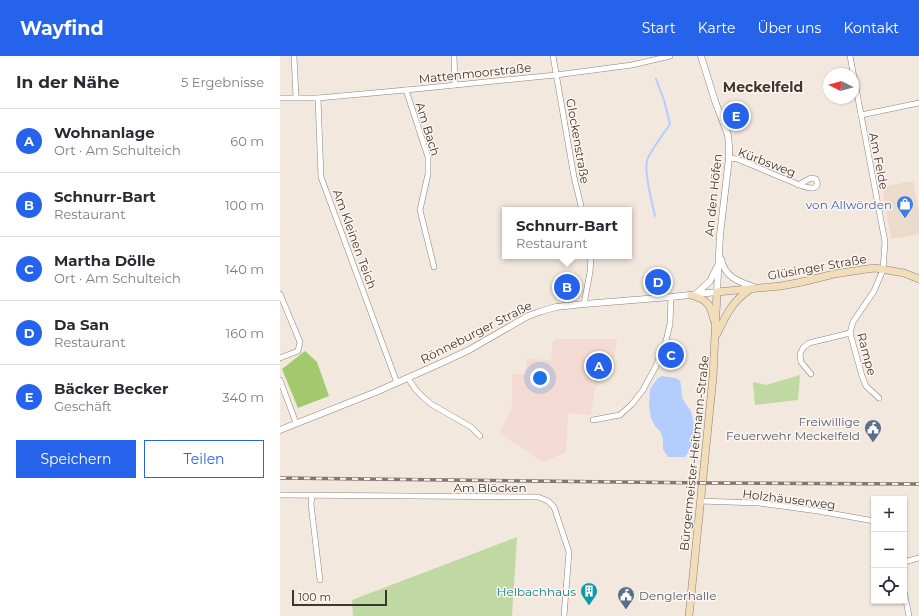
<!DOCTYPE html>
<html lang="de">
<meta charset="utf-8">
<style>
:root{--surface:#fff;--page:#f2f2f3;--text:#2b2b33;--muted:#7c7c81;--line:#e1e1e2;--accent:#2563eb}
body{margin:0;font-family:Montserrat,sans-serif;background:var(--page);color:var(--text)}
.controls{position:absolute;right:12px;bottom:12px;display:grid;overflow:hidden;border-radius:0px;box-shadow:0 1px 3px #0004}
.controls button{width:36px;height:36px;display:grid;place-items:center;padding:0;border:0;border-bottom:1px solid var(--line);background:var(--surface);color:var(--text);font:20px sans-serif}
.compass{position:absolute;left:543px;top:12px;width:36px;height:36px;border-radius:50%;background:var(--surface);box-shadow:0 1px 3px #0004;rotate:276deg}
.scale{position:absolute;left:12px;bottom:10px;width:95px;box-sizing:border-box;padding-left:4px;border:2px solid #3c3734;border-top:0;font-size:11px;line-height:14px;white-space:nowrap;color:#3c3734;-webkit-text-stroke:3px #fff5ee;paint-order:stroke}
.you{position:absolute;left:260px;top:322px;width:14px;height:14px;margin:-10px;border:3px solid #fff;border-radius:50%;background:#1a73e8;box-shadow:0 0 0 6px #1a73e833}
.badge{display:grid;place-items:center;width:26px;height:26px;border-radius:50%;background:var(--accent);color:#fff;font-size:13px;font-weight:700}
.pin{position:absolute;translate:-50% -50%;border:2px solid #fff;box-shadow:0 1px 4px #0006}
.popup{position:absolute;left:222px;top:151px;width:130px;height:52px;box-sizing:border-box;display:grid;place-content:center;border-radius:0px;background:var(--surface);filter:drop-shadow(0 1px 3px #0005);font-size:13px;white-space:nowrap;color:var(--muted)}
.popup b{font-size:15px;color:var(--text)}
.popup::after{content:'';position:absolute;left:50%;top:100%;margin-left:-8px;border:8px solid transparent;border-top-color:var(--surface)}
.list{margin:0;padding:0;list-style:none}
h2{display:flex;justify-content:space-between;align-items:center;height:52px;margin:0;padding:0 16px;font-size:17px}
h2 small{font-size:13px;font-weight:400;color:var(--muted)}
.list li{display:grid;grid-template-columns:26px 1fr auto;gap:12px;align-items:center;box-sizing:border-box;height:64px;padding:0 16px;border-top:1px solid var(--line)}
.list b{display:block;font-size:15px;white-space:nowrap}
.list p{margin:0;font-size:13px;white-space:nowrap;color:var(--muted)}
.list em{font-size:13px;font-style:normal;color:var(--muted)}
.actions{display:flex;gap:8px;padding:12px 16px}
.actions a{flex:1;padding:9px 0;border:1px solid var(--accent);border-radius:0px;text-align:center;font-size:14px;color:var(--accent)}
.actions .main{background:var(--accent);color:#fff}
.icon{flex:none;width:22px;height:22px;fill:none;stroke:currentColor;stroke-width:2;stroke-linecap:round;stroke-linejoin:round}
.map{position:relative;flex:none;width:639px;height:560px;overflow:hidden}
header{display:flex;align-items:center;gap:24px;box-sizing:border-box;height:56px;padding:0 20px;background:var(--accent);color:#fff}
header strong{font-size:19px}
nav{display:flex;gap:22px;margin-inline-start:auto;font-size:14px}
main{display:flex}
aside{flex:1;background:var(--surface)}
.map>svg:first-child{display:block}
.built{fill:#ecdacb}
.education{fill:#f3dad2}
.green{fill:#c0d8a1}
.forest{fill:#a3c96e}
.water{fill:#b3cdff}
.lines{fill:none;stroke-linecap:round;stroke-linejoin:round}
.stream{stroke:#b3cdff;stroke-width:2}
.minor-casing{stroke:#8c8279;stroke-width:6}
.tertiary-casing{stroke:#8c8279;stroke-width:7}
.secondary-casing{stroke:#8c8279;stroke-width:8}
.minor{stroke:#fff;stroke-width:5}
.tertiary{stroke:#fff;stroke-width:6}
.secondary{stroke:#f1ddb9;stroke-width:7}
.rail-casing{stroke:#807873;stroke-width:3.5}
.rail{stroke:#fff5ee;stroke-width:2;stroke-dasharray:6;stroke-linecap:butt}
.labels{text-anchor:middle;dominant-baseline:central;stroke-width:3;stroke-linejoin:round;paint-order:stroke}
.street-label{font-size:12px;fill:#3c3734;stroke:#fff5ee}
.shop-label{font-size:12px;fill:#366cbe;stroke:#fff5ee;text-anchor:end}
.service-label{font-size:12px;fill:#4e5e75;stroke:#fff5ee;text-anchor:end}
.culture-label{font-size:12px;fill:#0d838f;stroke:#fff5ee;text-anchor:end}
.quarter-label{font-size:14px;font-weight:bold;fill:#3c3734;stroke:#fff5ee}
</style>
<header>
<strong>Wayfind</strong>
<nav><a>Start</a><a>Karte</a><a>Über uns</a><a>Kontakt</a></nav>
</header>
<main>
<aside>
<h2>In der Nähe<small>5 Ergebnisse</small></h2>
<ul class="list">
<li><span class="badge">A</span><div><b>Wohnanlage</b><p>Ort · Am Schulteich</p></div><em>60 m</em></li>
<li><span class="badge">B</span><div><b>Schnurr-Bart</b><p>Restaurant</p></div><em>100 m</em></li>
<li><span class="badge">C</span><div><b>Martha Dölle</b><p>Ort · Am Schulteich</p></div><em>140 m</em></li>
<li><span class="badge">D</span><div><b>Da San</b><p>Restaurant</p></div><em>160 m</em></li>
<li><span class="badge">E</span><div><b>Bäcker Becker</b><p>Geschäft</p></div><em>340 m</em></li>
</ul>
<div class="actions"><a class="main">Speichern</a><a>Teilen</a></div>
</aside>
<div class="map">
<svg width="639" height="560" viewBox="0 0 639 560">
<rect width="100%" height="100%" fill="#f3e8de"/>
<polygon class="built" points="633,125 639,156 639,178 611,183 602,131"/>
<polygon class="education" points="276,283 337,283 332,314 315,332 311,359 288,357 286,396 263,406 220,377 232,350 232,318 246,318 247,303 271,304 273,286"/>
<g class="green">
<polygon points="520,319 518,344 475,349 473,326 486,329"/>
<polygon points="237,481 232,560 73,560 72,544"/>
</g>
<polygon class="forest" points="25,295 37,306 49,340 18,352 2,313"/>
<path class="water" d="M 382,320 L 396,322 L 400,325 C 402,331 401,338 403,343 C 405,348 409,351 411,356 C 415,366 414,381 411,390 C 410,394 407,398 405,401 L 388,401 L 383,393 L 383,383 L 380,375 L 375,370 L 371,362 L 369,350 L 370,333 L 378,322 Z"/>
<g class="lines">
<path class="stream" d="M 375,160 C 372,146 364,118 367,105 C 368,98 385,76 390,68 L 384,44 L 376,23"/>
<g class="minor-casing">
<g id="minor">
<polyline points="14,0 16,41"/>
<polyline points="174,0 175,29"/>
<polyline points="273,0 294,121 302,154"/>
<polyline points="570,0 605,186 603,214 594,235 573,266 570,277 582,320 586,330 599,342"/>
<polyline points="126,34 148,101 148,118 140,154 154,211"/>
<polyline points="0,42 38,42 126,34 276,19 352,9 390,0"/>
<polyline points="38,42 41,121 117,327"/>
<polyline points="581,59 639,47"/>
<path d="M 449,102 L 457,103 C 475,110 492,118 510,125 C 518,128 526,133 534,132 C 538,130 538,127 536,123 L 531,122 L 518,129"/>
<polyline points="0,238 20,286 18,295 0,302"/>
<polyline points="304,248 310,216 311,200"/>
<polyline points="531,318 521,306 520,298 523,292 529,287 570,277"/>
<polyline points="128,322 136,334 143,341 151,348 191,371 200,380"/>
<polyline points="0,324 16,367"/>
<polyline points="313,364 340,359 352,348 363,334 376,310 386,285 390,268 391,241"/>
<polyline points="0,439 258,441 268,445 274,451 289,496 284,560"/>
<polyline points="32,439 31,448 40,524"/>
<polyline points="420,445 479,447 538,455 594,465"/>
<polyline points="624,506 639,502"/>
<polyline points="624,535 629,560"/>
</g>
</g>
<g class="tertiary-casing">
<g id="tertiary">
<path d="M 441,203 C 445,222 460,226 476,232"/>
<polyline points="416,238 430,225 437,211"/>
<polyline points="0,374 96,336 159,308 189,294 248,260 262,255 276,251 304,248 391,241 437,236 440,179 449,102 449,90 448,79 435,45 421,0"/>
</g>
</g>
<g class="secondary-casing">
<g id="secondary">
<path d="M 411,239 C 427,244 430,247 434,264"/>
<path d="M 437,278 C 446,259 451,247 469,234"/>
<polyline points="409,560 433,321 437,236 501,230 522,226 554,218 587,213 595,212 624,217 639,223"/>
</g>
</g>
<use href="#minor" class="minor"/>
<use href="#tertiary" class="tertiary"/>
<use href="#secondary" class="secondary"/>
<g class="rail-casing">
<polyline id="rail" points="0,422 430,427 639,428"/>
</g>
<use href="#rail" class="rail"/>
</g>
<defs>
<g id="shop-pin" transform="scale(0.9)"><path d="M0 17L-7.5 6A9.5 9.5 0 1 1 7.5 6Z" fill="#3f7fe0" stroke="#fff5ee"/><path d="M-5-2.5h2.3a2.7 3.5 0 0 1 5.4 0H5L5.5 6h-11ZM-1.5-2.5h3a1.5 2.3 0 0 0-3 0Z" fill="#fff"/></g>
<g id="civic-pin" transform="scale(0.9)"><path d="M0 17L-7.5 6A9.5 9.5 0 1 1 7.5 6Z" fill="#5c6f8a" stroke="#fff5ee"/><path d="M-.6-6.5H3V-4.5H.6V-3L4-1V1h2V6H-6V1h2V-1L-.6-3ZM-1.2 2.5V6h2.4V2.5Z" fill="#fff"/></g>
<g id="building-pin" transform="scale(0.9)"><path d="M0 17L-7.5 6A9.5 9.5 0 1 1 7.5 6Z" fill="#0f9aa8" stroke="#fff5ee"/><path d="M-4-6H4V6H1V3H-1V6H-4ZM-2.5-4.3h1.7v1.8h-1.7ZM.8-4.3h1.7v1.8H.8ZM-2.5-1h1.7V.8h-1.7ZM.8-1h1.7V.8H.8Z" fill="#fff"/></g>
</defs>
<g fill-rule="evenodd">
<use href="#shop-pin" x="625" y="148"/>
<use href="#civic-pin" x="593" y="372"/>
<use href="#building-pin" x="309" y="535"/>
<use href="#civic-pin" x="346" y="539"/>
</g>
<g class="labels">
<g class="street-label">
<text transform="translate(195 17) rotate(-6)">Mattenmoorstraße</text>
<text transform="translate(148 73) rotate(73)">Am Bach</text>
<text transform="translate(298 85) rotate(80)">Glockenstraße</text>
<text transform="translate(599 105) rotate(79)">Am Felde</text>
<text transform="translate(487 106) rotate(21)">Kürbsweg</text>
<text transform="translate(433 139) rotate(-84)">An den Höfen</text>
<text transform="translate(75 183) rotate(70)">Am Kleinen Teich</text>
<text transform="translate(537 211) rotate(-10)">Glüsinger Straße</text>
<text transform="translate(196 276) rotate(-27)">Rönneburger Straße</text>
<text transform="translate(587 298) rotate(75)">Rampe</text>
<text transform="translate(414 397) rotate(-84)">Bürgermeister-Heitmann-Straße</text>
<text x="210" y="431">Am Blöcken</text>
<text transform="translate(509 443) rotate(7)">Holzhäuserweg</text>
</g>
<g class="shop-label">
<text x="612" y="148">von Allwörden</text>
</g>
<g class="service-label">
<text x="580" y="365">Freiwillige<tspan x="580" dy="14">Feuerwehr Meckelfeld</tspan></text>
<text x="359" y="539" text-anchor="start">Denglerhalle</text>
</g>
<g class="culture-label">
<text x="296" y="535">Helbachhaus</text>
</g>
<g class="quarter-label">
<text x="483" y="31">Meckelfeld</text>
</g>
</g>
</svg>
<div class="controls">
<button>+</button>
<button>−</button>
<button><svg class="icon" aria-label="locate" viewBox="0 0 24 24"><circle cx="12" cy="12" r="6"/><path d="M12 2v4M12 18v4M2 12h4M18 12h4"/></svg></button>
</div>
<svg class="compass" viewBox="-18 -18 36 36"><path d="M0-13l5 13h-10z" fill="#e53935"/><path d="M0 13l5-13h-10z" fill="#7c7c81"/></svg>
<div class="scale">100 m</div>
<div class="you"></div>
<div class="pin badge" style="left:319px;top:310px">A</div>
<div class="pin badge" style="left:287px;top:231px">B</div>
<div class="popup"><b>Schnurr-Bart</b>Restaurant</div>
<div class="pin badge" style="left:391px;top:299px">C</div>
<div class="pin badge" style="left:378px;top:226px">D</div>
<div class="pin badge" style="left:456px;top:60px">E</div>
</div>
</main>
